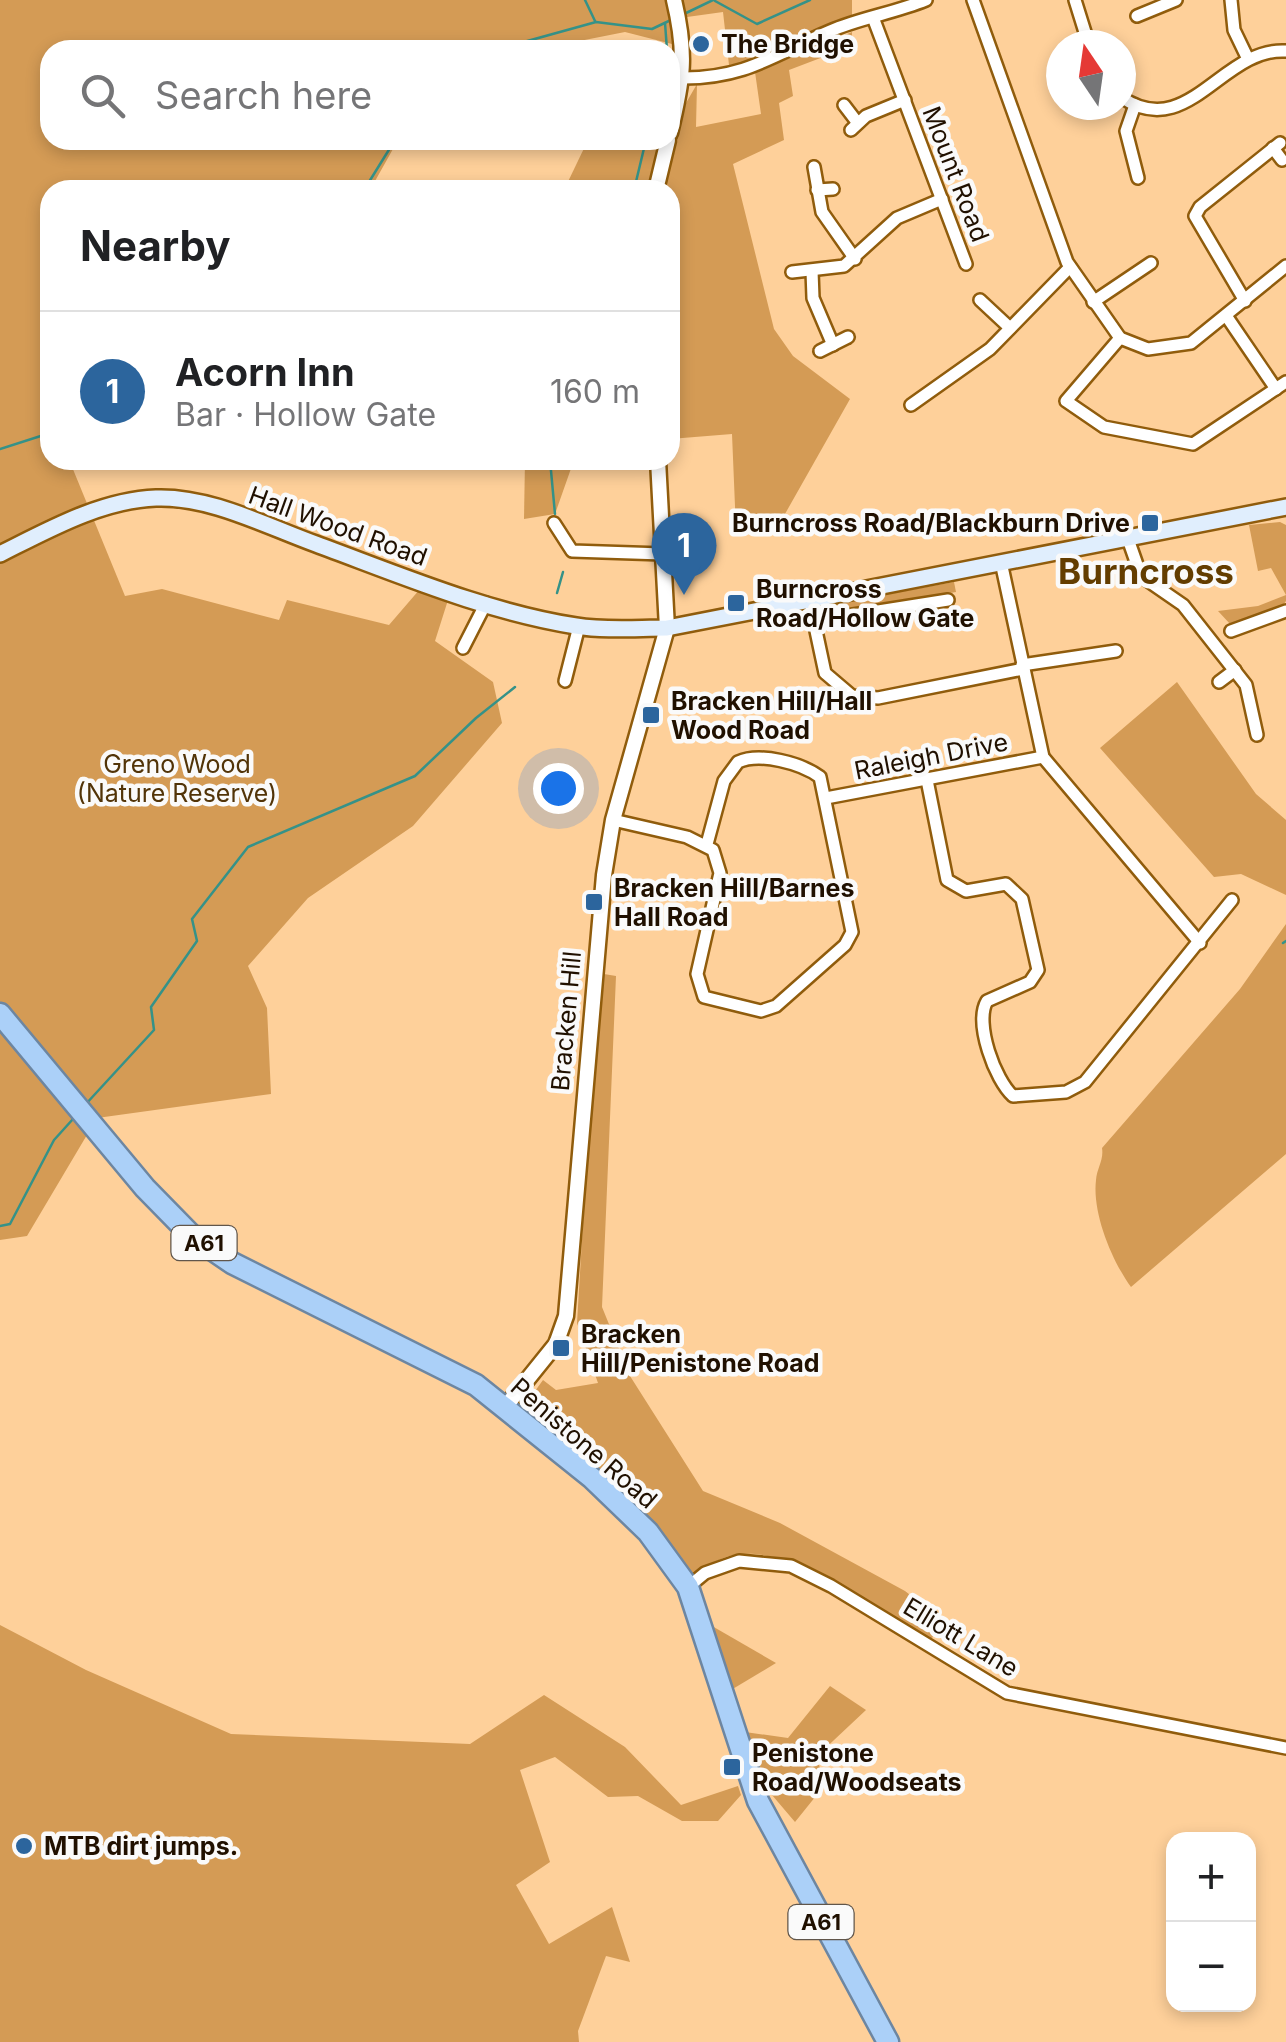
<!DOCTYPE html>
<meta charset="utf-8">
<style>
:root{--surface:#fff;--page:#f6f6f6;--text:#202124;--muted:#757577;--line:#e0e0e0;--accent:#2c659d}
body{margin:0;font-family:Inter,sans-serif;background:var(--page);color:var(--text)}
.controls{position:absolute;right:30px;bottom:30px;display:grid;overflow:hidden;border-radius:20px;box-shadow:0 5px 15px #0003}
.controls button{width:90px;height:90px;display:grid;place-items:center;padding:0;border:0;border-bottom:2px solid var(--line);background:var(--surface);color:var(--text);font:50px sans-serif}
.compass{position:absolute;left:1046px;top:30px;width:90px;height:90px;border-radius:50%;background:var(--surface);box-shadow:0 5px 15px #0003;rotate:347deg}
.you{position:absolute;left:558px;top:788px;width:35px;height:35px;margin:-25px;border:8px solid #fff;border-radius:50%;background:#1a73e8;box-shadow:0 0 0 15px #1a73e833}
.badge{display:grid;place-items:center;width:65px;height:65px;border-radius:50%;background:var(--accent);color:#fff;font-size:32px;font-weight:700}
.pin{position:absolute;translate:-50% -82px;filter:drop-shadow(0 2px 5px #0008)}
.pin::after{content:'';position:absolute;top:52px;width:35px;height:30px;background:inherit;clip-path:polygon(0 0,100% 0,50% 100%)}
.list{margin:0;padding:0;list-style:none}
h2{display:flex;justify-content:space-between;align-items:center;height:130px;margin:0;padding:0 40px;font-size:42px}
h2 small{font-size:32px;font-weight:400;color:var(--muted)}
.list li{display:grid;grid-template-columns:65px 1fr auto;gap:30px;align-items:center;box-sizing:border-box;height:160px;padding:0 40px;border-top:2px solid var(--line)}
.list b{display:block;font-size:38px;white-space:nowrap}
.list p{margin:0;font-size:32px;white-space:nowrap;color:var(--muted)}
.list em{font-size:32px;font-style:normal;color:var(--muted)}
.icon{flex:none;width:55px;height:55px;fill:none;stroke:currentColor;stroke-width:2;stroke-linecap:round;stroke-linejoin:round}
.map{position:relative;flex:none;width:1286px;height:2042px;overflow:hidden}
.search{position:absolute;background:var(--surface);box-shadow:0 5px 15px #0003;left:40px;top:40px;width:640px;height:110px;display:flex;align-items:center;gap:25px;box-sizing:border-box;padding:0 35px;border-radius:30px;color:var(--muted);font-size:38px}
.panel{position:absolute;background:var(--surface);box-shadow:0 5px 15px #0003;left:40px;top:180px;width:640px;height:290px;border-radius:30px}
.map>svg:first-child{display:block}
.green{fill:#d49b55}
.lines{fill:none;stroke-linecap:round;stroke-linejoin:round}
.stream{stroke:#359288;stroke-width:2.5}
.minor-casing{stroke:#905c0c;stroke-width:16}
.tertiary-casing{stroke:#905c0c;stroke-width:19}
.secondary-casing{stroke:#905c0c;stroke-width:20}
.trunk-casing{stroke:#6d86a1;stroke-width:25}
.minor{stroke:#fff;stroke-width:11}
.tertiary{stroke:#fff;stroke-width:14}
.secondary{stroke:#e0eefd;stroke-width:15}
.trunk{stroke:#abd0f8;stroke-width:20}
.poi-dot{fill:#2c659d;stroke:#fafafa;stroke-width:4}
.labels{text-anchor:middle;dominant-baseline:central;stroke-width:9;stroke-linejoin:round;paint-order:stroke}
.shield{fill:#fafafa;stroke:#61564b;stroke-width:2.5}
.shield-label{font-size:22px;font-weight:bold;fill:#201000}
.poi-label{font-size:25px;font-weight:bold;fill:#201000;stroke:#fafafa;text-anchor:start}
.street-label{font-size:25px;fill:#201000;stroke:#fafafa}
.park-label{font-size:25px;fill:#523408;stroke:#fafafa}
.district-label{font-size:35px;font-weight:bold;fill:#633d00;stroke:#fafafa}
</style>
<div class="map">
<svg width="1286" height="2042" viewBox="0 0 1286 2042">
<rect width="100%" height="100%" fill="#fed09a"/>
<g class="green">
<polygon points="0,0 668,0 672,44 625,32 534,50 50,50 50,140 398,140 370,190 50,190 50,460 74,460 70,462 125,596 162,589 279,620 287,600 389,625 420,589 448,600 435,641 493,682 502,723 413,826 308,898 248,966 267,1008 271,1094 97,1118 27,1236 0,1240"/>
<polygon points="681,0 852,0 852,18 759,60 729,65 723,12 687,17"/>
<polygon points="852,32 852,46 789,70 793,96 779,103 784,140 733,164 774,329 793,356 850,399 781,521 736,530 732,434 670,439 670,190 660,190 686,103 697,84 696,127 761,114 755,72"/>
<polygon points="588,140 661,140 650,190 564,190"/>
<polygon points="525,460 574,460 555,514 524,519"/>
<polygon points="1280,522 1286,525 1286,601 1282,607 1231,625 1218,611 1258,606 1286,595 1271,568 1258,571 1249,525"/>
<polygon points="954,582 956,592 823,615 817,607"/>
<polygon points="1177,682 1256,794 1286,820 1286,895 1241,874 1214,877 1100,748"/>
<path d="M 1286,924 L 1286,1154 L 1131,1287 C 1112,1261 1092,1213 1096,1180 C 1097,1168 1104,1160 1102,1148 L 1240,989 Z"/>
<path d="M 598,973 L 616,976 L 602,1307 L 630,1376 L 703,1491 L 780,1523 L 905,1591 L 940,1618 L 931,1641 C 882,1610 793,1544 733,1555 C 719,1558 703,1569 690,1575 L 643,1511 L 525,1405 L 543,1380 L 556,1390 L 598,1383 L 577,1323 Z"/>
<polygon points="0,1625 86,1670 231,1734 470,1744 544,1695 625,1747 681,1805 738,1786 741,1795 718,1821 682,1821 638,1796 608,1797 555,1757 520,1770 550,1862 516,1885 549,1944 612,1907 630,1962 606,1956 578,2031 579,2042 0,2042"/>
<polygon points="712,1626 776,1663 731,1690"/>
<polygon points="830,1686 866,1710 817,1756 824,1786 795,1822 761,1782 745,1732 788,1738"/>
</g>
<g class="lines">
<g class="stream">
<polyline points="585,0 595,21"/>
<polyline points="715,1 757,24 810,0"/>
<polyline points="684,14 713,0"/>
<polyline points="665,23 667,50"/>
<polyline points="495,50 596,22 652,29 673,19"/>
<polyline points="364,190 395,140"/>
<polyline points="634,190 646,140"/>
<polyline points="0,449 50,433"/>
<polyline points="550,460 555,514"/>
<polyline points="557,593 563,572"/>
<polyline points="1283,943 1286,941"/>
<polyline points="85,1105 154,1030 151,1007 197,941 192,919 248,847 415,776 476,718 515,687"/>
<polyline points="0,1226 10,1224 54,1140 73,1119"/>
</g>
<g class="minor-casing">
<g id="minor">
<polyline points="973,0 1067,262 1120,338 1148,349 1191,343 1286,266"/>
<polyline points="1075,0 1089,45"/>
<polyline points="1231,0 1234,30 1247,57"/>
<polyline points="1137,16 1176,0"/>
<polyline points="874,20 966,264"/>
<path d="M 684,78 C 747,78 775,54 830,31 C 860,18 894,13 926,0"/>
<path d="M 1121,97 C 1188,143 1222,47 1286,51"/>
<polyline points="844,105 857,122"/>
<polyline points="1135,105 1126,131 1138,178"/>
<polyline points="851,130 866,116 905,100"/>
<polyline points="1273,148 1282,160"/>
<polyline points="814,167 822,212 855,259"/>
<polyline points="817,190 833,189"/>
<polyline points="812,271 813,298 833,345"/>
<polyline points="792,272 844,266 897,218 942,199"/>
<polyline points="980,300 1010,328"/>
<polyline points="1245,301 1195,216 1200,207 1280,143"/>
<polyline points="1093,302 1151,263"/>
<polyline points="1227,317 1276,389"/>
<polyline points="1120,338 1066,401 1104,427 1193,444 1286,382"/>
<polyline points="820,351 848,337"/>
<polyline points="911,405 990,349 1070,267"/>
<polyline points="554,523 572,551 663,554"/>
<polyline points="1128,539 1141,576 1183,605 1246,685 1257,735"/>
<polyline points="1001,562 1043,757 1200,943"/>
<polyline points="809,598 825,673 852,696 878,698 1023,669"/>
<polyline points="815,621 948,600"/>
<polyline points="1231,631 1286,611"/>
<polyline points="463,648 486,603"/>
<polyline points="1022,665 1116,651"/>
<polyline points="565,681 579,626"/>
<polyline points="1219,682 1235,670"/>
<path d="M 927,780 L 947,880 L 966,891 L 1006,884 L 1022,899 L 1038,970 L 1030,982 L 987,1001 C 974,1023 995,1080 1013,1096 L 1066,1092 L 1085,1082 L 1232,900"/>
<polyline points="826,798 1043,757"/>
<path d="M 613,820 L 687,837 L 713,850 L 720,873 L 697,974 L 704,997 L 761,1011 L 776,1006 L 845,945 L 852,932 L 820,777 C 801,763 760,752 738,762 L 724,781 L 707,844"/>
<polyline points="688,1587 705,1573 739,1561 791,1566 831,1586 1007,1693 1286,1748"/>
</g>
</g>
<g class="tertiary-casing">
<g id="tertiary">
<path d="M 670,133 C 683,80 687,54 674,0"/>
<polyline points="656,190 668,140"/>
<polyline points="506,1406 556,1344 566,1316 604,875 613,820 667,628 658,460"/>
</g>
</g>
<g class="secondary-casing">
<path id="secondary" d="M 0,554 C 48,530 101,500 156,498 C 210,496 266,526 316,544 C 400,575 487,612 576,626 C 606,631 637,628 667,628 L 1286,507"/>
</g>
<g class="trunk-casing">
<polyline id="trunk" points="0,1014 145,1188 191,1235 232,1263 476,1385 592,1478 648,1532 688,1587 758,1801 888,2042"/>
</g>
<use href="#minor" class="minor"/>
<use href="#tertiary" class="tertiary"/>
<use href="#secondary" class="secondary"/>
<use href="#trunk" class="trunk"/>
</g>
<g class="poi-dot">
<circle cx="701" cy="44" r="10"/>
<rect x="1140" y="513" width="20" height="20" rx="5"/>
<rect x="726" y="593" width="20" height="20" rx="5"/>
<rect x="641" y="705" width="20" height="20" rx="5"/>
<rect x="584" y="892" width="20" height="20" rx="5"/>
<rect x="551" y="1338" width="20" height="20" rx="5"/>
<rect x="722" y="1757" width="20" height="20" rx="5"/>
<circle cx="24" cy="1846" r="10"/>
</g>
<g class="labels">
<g class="shield">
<rect x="171.5" y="1226" width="65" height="34" rx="8"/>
<rect x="788.5" y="1905" width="65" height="34" rx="8"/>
</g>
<g class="shield-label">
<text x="204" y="1243">A61</text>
<text x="821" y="1922">A61</text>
</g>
<g class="poi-label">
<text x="721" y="44">The Bridge</text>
<text x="1130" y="523" text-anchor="end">Burncross Road/Blackburn Drive</text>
<text x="756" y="589">Burncross<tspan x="756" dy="29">Road/Hollow Gate</tspan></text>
<text x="671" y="701">Bracken Hill/Hall<tspan x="671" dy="29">Wood Road</tspan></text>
<text x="614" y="888">Bracken Hill/Barnes<tspan x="614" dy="29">Hall Road</tspan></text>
<text x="581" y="1334">Bracken<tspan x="581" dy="29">Hill/Penistone Road</tspan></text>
<text x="752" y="1753">Penistone<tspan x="752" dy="29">Road/Woodseats</tspan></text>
<text x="44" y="1846">MTB dirt jumps.</text>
</g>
<g class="street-label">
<text transform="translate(956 174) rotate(69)">Mount Road</text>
<text transform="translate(338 526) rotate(20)">Hall Wood Road</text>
<text transform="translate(931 756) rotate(-11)">Raleigh Drive</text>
<text transform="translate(566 1021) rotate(-85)">Bracken Hill</text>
<text transform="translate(584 1443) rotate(41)">Penistone Road</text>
<text transform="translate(961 1637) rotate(31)">Elliott Lane</text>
</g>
<g class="park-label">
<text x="177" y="764">Greno Wood<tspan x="177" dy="29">(Nature Reserve)</tspan></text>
</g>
<g class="district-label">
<text x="1146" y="571">Burncross</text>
</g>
</g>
</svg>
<div class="controls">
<button>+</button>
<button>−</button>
</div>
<svg class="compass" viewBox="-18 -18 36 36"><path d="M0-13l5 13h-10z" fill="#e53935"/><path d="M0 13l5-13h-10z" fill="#757577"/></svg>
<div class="you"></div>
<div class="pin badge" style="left:684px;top:595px">1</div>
<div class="search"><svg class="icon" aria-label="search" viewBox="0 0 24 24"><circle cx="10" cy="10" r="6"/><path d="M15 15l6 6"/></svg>Search here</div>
<section class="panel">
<h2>Nearby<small></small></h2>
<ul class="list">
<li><span class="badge">1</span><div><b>Acorn Inn</b><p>Bar · Hollow Gate</p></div><em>160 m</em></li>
</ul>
</section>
</div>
